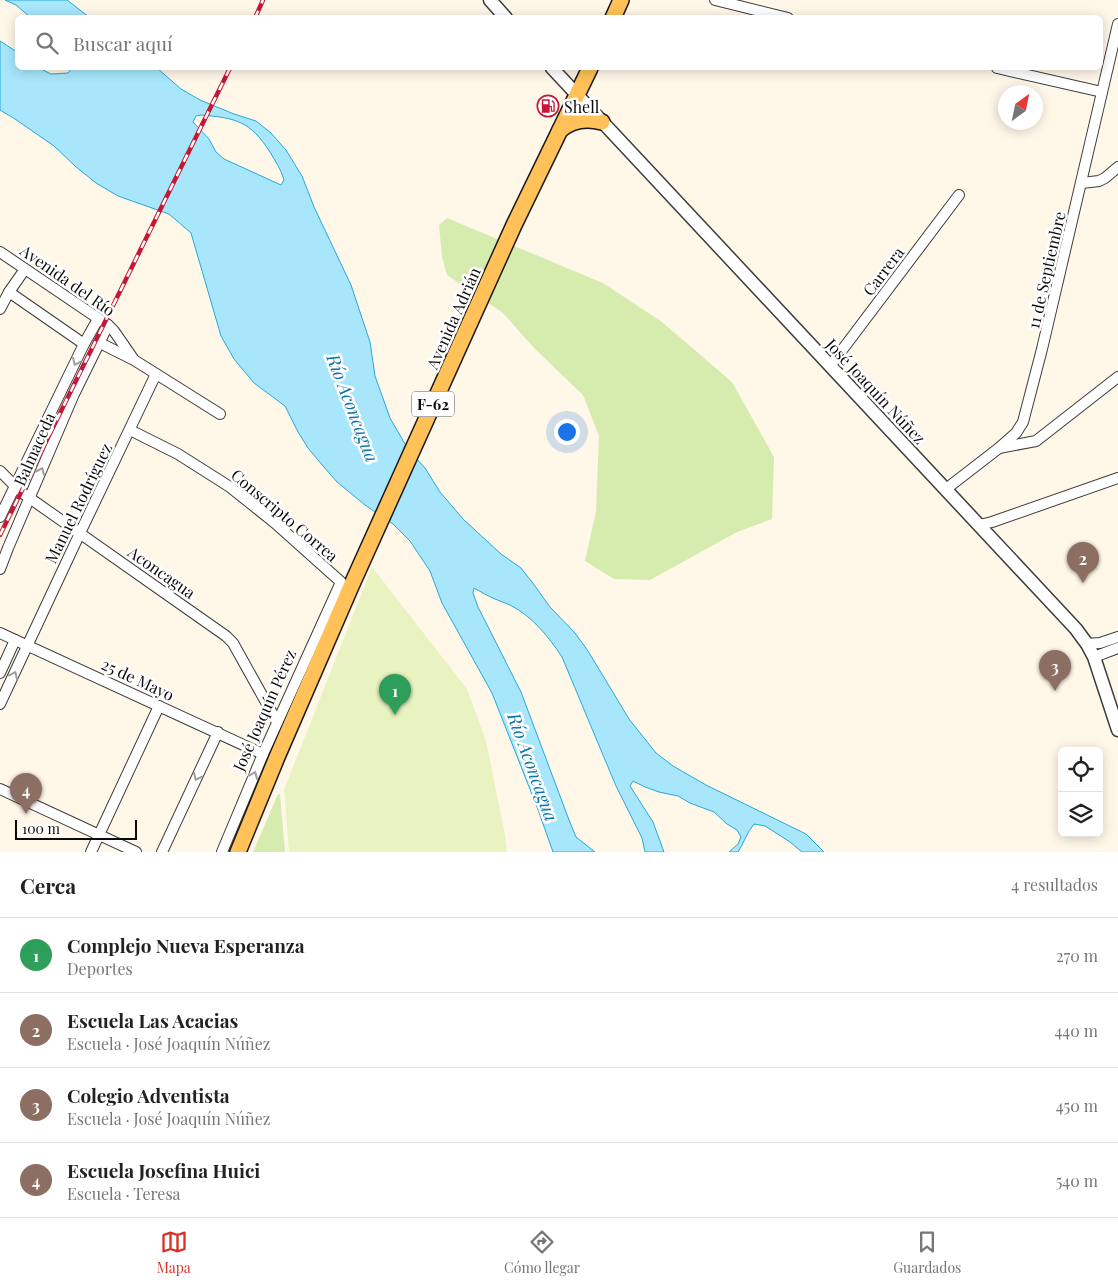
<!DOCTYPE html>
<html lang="es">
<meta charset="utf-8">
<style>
:root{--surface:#fff;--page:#f2f2f2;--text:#222;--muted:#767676;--line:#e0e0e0;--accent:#d93025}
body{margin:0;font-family:"Playfair Display",serif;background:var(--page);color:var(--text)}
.controls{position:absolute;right:15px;bottom:15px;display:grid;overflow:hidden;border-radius:8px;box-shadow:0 2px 12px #0003}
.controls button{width:45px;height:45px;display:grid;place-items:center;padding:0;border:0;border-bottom:1px solid var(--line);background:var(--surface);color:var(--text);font:25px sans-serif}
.compass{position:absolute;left:998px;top:85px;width:45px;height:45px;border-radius:50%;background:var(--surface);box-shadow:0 2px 12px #0003;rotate:33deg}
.scale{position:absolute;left:15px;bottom:12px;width:122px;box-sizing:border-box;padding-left:5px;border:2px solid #0a0a0a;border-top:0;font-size:14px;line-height:18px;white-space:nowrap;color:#0a0a0a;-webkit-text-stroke:4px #fff;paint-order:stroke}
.you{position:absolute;left:566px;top:431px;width:18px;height:18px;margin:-12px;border:4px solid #fff;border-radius:50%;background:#1a73e8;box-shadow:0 0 0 8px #1a73e833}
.badge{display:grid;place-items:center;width:32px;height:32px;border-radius:50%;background:var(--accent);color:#fff;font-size:16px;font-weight:700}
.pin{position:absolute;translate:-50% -41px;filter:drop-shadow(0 1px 2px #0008)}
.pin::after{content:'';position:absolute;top:26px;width:18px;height:15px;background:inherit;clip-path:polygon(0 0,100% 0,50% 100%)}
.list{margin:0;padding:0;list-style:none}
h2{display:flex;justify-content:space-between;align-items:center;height:65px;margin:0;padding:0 20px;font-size:21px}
h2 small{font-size:16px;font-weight:400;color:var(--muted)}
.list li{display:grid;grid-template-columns:32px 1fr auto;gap:15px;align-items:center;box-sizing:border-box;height:75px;padding:0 20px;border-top:1px solid var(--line)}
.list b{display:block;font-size:19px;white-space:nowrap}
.list p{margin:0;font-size:16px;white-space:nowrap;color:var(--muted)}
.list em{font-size:16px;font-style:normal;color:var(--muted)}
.icon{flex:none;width:28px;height:28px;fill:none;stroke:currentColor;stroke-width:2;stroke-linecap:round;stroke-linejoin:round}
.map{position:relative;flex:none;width:1118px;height:852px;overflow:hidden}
.search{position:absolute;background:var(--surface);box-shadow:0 2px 12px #0003;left:15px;right:15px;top:15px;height:55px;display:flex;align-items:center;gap:12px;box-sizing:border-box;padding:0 18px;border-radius:8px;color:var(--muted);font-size:19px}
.sheet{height:365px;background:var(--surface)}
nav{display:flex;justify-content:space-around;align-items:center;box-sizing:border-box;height:70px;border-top:1px solid var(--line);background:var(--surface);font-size:14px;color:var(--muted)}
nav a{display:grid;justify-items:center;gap:2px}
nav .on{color:var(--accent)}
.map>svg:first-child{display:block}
.green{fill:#d6ecaf}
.pitch{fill:#e8f3c1}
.water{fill:#a7e6fb;stroke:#28a8d8;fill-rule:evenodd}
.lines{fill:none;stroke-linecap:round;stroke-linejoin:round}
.minor-casing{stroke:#3d3d3d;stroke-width:12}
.tertiary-casing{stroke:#3d3d3d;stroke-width:15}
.primary-casing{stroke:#1b1b1b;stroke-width:18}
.minor{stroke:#fff;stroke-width:10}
.tertiary{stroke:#fff;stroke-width:12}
.primary{stroke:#ffc158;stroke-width:15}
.rail-casing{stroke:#c51836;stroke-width:4.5}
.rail{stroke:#fff;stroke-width:2.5;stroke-dasharray:8;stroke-linecap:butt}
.oneway{stroke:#9d9d9d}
.labels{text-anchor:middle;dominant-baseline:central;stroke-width:5;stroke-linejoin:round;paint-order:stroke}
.shield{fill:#fff;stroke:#545454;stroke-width:1}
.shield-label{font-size:15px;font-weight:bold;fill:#0a0a0a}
.poi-label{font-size:16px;fill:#0a0a0a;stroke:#fff;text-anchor:start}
.street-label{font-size:16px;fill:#0a0a0a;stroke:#fff}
.water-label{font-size:18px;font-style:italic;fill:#0b75a5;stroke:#fff}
</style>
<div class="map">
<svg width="1118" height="852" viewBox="0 0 1118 852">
<rect width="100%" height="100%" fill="#fff7e8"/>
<g class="green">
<polygon points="447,218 603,283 662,322 732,382 774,457 772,519 737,532 650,580 614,579 585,561 596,511 599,436 583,395 534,348 503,313 447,275 442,257 439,225"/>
<polygon points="278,794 280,794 285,852 253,852"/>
</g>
<polygon class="pitch" points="372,567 467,689 486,741 505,835 507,852 289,852 284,790"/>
<g class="water">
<polygon points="5,0 67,0 89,17 30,17 16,5"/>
<path d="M 0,41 L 17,52 L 18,68 L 39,68 L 51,74 L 68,73 L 72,68 L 157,68 L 181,89 L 200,100 L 234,114 L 256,121 L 271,133 L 286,150 L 302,176 L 314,207 L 351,285 L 370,342 L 375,376 L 390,418 L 408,449 L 425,468 L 440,492 L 463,519 L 501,554 L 521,568 L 535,586 L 550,607 L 575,633 L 588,651 L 629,719 L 656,753 L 673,766 L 706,785 L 806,834 L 824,852 L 802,852 L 790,842 L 765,826 L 754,824 C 747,832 744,843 738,852 L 729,852 L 738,844 L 741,837 L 737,830 L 727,824 L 714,812 L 690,803 L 678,796 L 659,792 L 645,787 L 633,781 L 630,786 L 653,822 L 664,852 L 645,852 L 642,838 L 616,786 L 562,657 C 549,637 532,616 510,605 C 505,603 500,601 495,599 C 488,596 481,592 474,588 L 473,593 L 478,607 L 521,692 L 569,820 L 576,837 L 595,852 L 553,852 L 537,807 L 492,693 L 442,603 L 430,571 L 410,541 L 393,524 L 365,505 L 337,482 L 323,466 L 308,448 L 298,432 L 285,406 L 254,383 L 234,359 L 221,336 L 191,233 L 169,214 L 118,196 L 96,183 L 75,166 L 54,146 L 15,119 L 0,110 ZM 201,115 C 236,118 250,121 270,152 C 275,161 281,169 284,180 L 281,185 L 224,159 L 216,152 L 209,139 L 193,122 L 196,116 Z"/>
</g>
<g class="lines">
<g class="minor-casing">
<g id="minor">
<polyline points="715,0 788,18"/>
<polyline points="997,68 1102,92"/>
<polyline points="1082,183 1099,181 1105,178 1118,167"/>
<polyline points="0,252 108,325 114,331 134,360 220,414"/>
<polyline points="9,292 84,344"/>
<polyline points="0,309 9,292 25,269"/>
<polyline points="100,343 132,359"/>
<polyline points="830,366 959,195"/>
<polyline points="130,430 178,454 230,487 275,523 341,582 263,754 222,852"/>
<polyline points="999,448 1036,441 1118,377"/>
<polyline points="0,471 21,492 226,636 233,643 277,722"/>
<polyline points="946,489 999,448 1016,433 1023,422 1042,349 1118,24"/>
<polyline points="0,517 84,344 98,319"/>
<polyline points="979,525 992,522 1118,478"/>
<polyline points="0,569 8,548 74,394 108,325"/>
<polyline points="0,633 263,754"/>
<polyline points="1087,644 1100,643 1118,637"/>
<polyline points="1094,657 1118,648"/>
<polyline points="0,673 15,640"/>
<polyline points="0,704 80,533 156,374"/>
<polyline points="0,789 136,852"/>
<polyline points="91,852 159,706"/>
<polyline points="162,852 218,732"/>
</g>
</g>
<g class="tertiary-casing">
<g id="tertiary">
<polyline points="490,0 506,18"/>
<polyline points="552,68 1076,629 1087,644 1094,657 1118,730"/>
</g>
</g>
<g class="primary-casing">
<g id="primary">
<polyline points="613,18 621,0"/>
<path d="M 560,130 C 573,119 587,118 602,122"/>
<polyline points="238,852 277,757 352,584 514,225 590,68"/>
</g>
</g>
<use href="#minor" class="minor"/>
<use href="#tertiary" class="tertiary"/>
<use href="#primary" class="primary"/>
<g class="rail-casing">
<g id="rail">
<polyline points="255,18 263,0"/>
<polyline points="0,535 230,68"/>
</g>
</g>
<use href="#rail" class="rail"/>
</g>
<defs><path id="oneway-chevron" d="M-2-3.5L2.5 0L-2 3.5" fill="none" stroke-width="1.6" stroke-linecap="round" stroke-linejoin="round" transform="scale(1.25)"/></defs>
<g class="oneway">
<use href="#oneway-chevron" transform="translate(76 362) rotate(116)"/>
<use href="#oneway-chevron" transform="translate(41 471) rotate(-66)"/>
<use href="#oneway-chevron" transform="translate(14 675) rotate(-65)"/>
<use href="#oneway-chevron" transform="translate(254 775) rotate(-67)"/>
<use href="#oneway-chevron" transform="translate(197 777) rotate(115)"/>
</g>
<defs>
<g id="fuel-ring" transform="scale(1.125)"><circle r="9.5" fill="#fff" stroke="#c51836" stroke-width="1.5"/><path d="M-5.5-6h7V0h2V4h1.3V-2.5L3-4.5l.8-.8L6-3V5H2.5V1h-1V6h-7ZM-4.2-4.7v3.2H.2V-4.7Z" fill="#c51836"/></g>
</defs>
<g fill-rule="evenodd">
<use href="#fuel-ring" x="548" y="106"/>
</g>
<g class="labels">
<rect class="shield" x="412" y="391.5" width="42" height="25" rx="4"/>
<g class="shield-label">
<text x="433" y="404">F-62</text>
</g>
<g class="poi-label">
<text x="564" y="106">Shell</text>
</g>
<g class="street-label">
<text transform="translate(1046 270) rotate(-77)">11 de Septiembre</text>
<text transform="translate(883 271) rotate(-53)">Carrera</text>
<text transform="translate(68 280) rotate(35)">Avenida del Río</text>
<text transform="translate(453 318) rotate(-66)">Avenida Adrián</text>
<text transform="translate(876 391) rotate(47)">José Joaquín Núñez</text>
<text transform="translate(34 449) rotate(-66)">Balmaceda</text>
<text transform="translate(78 503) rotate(-64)">Manuel Rodríguez</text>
<text transform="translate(285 515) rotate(40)">Conscripto Correa</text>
<text transform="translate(162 572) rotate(35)">Aconcagua</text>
<text transform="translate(138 679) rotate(25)">25 de Mayo</text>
<text transform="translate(264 710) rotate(-66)">José Joaquín Pérez</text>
</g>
<g class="water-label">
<text transform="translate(353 408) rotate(69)">Río Aconcagua</text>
<text transform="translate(533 767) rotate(70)">Río Aconcagua</text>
</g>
</g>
</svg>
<div class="controls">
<button><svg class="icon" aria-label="locate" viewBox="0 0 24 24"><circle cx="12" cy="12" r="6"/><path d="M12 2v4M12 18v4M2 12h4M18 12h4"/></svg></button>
<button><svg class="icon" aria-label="layers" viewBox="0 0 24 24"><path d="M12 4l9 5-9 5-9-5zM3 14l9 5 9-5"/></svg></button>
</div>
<svg class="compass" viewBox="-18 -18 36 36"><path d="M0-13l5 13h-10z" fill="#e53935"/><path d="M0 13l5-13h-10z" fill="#767676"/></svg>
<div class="scale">100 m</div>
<div class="you"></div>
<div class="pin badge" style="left:395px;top:715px;background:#2e9e5b">1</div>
<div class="pin badge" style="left:1083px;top:583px;background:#8d6e63">2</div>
<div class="pin badge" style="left:1055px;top:691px;background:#8d6e63">3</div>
<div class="pin badge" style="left:26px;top:814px;background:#8d6e63">4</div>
<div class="search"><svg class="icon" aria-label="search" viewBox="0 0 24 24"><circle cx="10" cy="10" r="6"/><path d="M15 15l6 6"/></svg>Buscar aquí</div>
</div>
<section class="sheet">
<h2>Cerca<small>4 resultados</small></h2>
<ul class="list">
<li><span class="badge" style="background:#2e9e5b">1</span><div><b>Complejo Nueva Esperanza</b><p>Deportes</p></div><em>270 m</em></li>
<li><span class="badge" style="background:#8d6e63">2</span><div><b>Escuela Las Acacias</b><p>Escuela · José Joaquín Núñez</p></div><em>440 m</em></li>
<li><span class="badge" style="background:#8d6e63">3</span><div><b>Colegio Adventista</b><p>Escuela · José Joaquín Núñez</p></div><em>450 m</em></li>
<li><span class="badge" style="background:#8d6e63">4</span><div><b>Escuela Josefina Huici</b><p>Escuela · Teresa</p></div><em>540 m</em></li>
</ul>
</section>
<nav>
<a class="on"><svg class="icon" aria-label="map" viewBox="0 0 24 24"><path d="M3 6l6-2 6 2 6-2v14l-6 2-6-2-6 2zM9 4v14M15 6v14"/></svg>Mapa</a>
<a><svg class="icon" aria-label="directions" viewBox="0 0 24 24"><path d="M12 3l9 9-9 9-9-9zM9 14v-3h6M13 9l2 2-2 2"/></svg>Cómo llegar</a>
<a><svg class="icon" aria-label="saved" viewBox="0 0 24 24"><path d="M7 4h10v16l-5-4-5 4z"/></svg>Guardados</a>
</nav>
